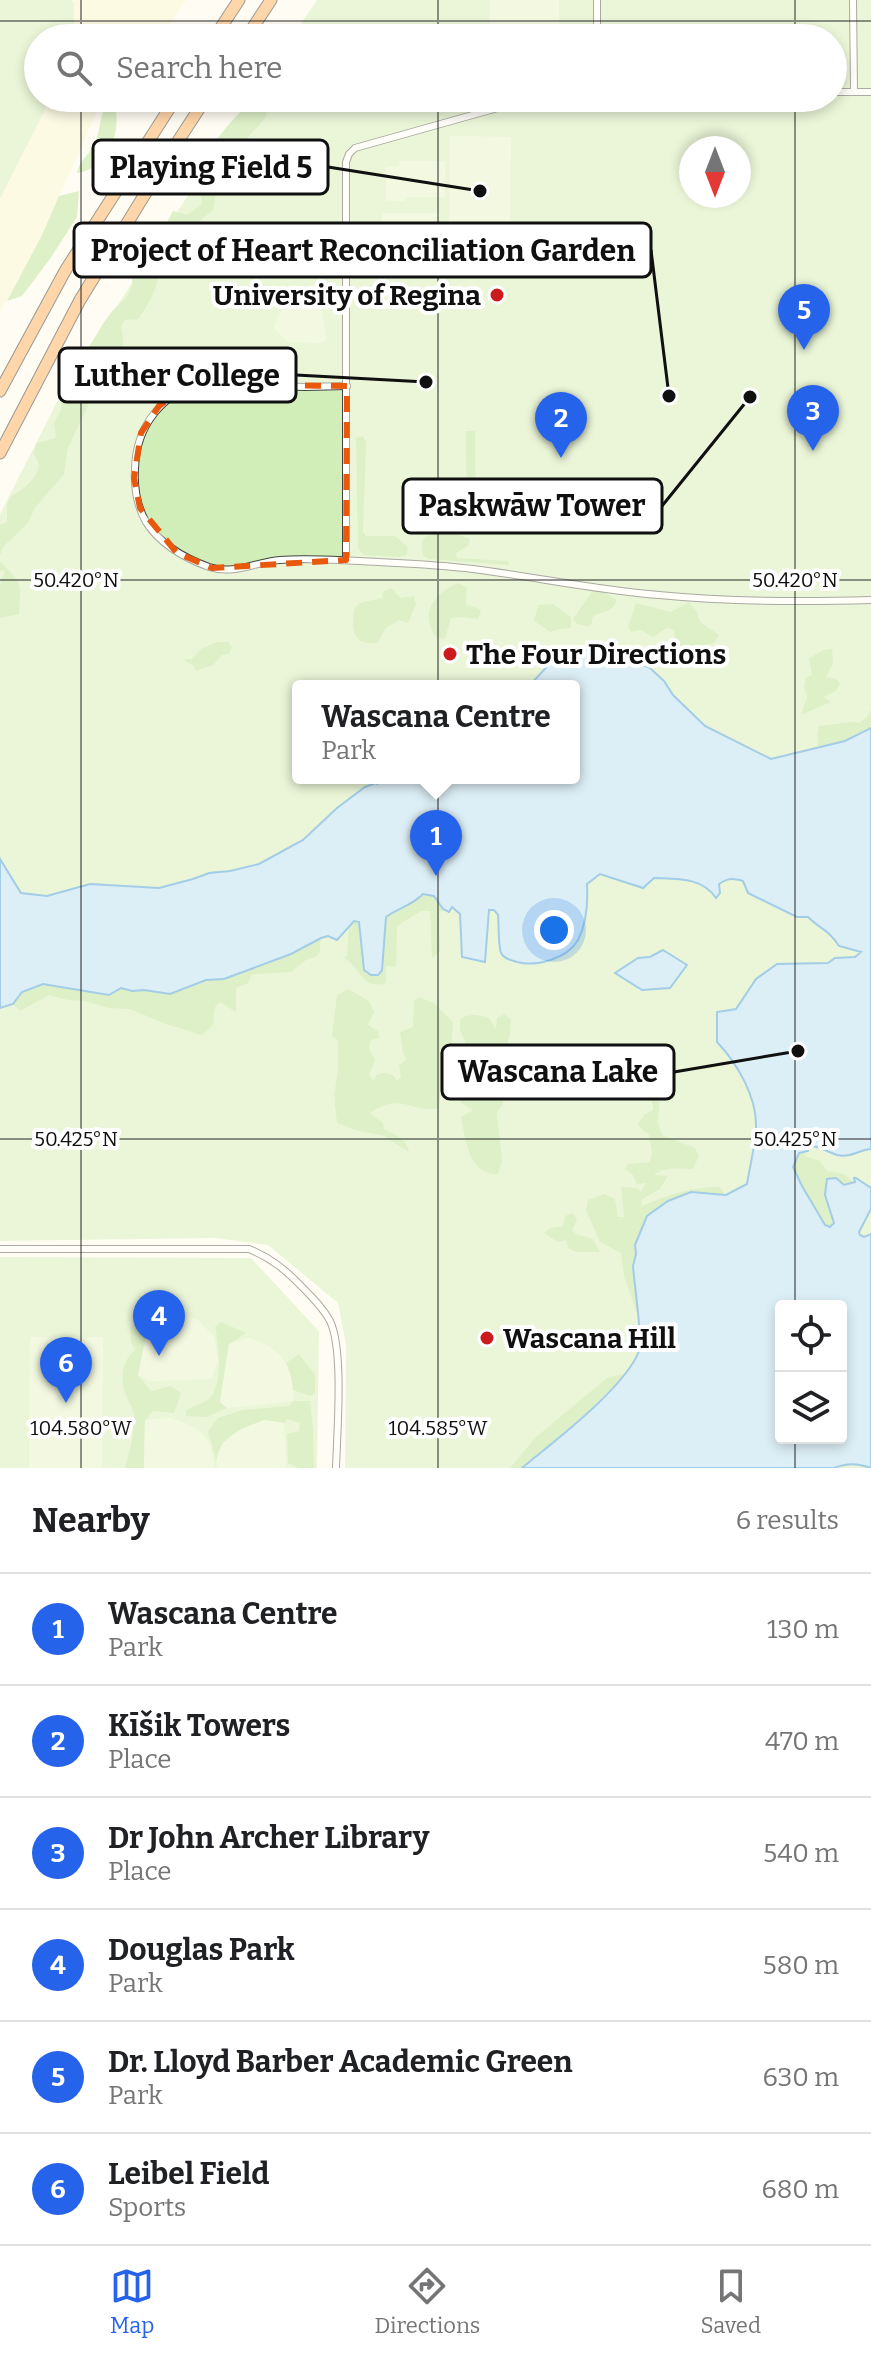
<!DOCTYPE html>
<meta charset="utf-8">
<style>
:root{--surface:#fff;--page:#f6f6f6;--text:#202124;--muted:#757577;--line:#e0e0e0;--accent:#2563eb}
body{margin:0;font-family:Bitter,serif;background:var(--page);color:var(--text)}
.controls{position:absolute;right:24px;bottom:24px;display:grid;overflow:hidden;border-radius:8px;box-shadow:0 4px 12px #0003}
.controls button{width:72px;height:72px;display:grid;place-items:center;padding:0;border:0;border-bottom:2px solid var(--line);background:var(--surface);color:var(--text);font:40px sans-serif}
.compass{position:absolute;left:679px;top:136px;width:72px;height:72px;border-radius:50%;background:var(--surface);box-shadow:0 4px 12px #0003;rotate:180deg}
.you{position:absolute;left:554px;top:930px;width:28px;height:28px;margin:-20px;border:6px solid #fff;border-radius:50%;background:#1a73e8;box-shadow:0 0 0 12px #1a73e833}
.badge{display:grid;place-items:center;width:52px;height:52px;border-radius:50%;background:var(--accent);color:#fff;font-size:26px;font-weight:700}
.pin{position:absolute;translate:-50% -66px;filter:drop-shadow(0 2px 4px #0008)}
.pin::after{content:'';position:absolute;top:42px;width:28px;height:24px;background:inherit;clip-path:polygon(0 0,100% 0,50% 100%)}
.popup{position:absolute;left:292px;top:680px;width:288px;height:104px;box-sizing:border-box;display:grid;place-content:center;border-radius:8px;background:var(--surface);filter:drop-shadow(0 2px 6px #0005);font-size:26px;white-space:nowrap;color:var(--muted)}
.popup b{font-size:30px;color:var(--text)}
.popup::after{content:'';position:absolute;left:50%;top:100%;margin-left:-16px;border:16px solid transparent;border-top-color:var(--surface)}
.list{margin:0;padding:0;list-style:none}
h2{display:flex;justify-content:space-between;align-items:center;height:104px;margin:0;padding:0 32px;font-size:34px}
h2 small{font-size:26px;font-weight:400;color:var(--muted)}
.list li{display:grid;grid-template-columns:52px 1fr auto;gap:24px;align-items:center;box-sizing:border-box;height:112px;padding:0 32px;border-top:2px solid var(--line)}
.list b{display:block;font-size:30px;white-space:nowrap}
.list p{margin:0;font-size:26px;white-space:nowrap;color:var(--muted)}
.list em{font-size:26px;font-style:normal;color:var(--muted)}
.icon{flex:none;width:44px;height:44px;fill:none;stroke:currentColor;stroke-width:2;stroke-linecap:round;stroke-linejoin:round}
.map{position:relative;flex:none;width:871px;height:1468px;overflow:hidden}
.search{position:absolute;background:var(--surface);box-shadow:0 4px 12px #0003;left:24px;right:24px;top:24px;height:88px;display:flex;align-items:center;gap:20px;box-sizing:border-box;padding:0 28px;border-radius:44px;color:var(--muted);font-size:30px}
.sheet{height:776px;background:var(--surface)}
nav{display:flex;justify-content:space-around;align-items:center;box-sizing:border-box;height:112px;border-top:2px solid var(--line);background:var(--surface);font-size:22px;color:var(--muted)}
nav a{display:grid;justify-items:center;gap:4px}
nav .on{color:var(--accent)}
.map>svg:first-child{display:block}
.farmland{fill:#f8f6d0}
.green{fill:#d2eeb8;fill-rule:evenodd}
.forest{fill:#b5e096}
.pitch{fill:#e4f4cb}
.water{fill:#b3defb;stroke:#3391d9;stroke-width:2;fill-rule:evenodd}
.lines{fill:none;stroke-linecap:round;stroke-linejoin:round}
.stream{stroke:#3391d9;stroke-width:2}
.minor-casing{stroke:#434343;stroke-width:8}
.motorway-casing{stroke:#212121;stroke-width:13}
.minor{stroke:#fff;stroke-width:6}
.motorway{stroke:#ffa651;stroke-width:11}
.marked{fill:none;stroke:#e8590c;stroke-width:6;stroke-dasharray:16 10;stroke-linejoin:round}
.ticks{fill:none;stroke:#101010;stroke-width:2;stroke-opacity:0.45}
.poi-dot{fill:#cd1b1d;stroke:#fff;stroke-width:3}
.labels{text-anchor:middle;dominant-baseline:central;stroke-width:8;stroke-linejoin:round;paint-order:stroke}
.poi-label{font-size:28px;font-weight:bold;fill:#101010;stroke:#fff;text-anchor:start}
.ticks-label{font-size:20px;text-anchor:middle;fill:#101010;stroke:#fff;stroke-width:8;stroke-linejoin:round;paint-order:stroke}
.leader{fill:none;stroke:#101010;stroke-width:3}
.callout-dot{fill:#101010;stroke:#fff;stroke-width:3}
.callout{fill:#fff;stroke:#101010;stroke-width:3}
.callout-label{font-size:30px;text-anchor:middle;font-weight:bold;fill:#101010}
</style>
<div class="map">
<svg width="871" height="1468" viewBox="0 0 871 1468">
<rect width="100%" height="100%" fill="#fffdf3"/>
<g class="farmland">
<polygon points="71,0 186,0 168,27 152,38 74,38 74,3"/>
<polygon points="51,98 103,98 42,235 0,313 0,199"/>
</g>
<g class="green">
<polygon points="0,0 71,0 74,3 74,38 38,38 38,98 51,98 0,199"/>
<path d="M 317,0 L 871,0 L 871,1468 L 345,1468 L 346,1345 L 338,1303 L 268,1245 L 215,1238 L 0,1241 L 0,514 L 61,394 L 250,98 L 833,98 L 833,38 L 291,38 ZM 691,148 L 739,148 L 739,196 L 691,196 ZM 298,686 L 574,686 L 574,778 L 298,778 ZM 781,1306 L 841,1306 L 841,1438 L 781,1438 Z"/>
<polygon points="0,1257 251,1258 319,1331 317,1468 0,1468"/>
</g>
<g class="forest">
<path d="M 254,98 L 269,98 L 266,117 L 214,175 L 211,183 L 216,193 L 213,210 L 187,232 L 182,248 L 163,255 C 160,279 153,300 138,319 L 125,320 L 121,326 L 123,338 L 122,360 L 105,378 L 99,378 L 92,385 L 93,395 L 68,448 L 64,474 L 35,508 L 28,523 L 4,546 L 0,555 L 0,525 L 7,522 L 7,505 L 11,496 C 20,493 39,477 39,465 C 39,464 34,454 33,453 L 37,443 L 56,438 L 54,423 L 61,410 L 62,395 L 69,382 L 75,382 L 88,373 L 89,364 L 85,353 C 94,341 100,326 110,314 C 120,301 134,296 132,277 L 143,274 L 149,267 L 147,254 L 152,248 L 161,244 L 166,235 L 166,224 L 173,211 L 187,215 L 202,204 C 193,159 224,128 254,98 Z"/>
<path d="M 105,107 L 116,111 C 120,137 106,169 77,173 C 79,161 88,156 94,145 C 100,133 99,120 105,107 Z"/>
<polygon points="79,191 77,217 50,259 22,296 7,301 42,235 59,196"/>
<polygon points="466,431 475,431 476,525 467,526"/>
<polygon points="363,436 366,443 363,532 366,536 395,536 408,547 407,555 401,557 364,555 358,548 356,438"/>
<polygon points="434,534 457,534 470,539 468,546 456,553 457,558 508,561 509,565 428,559 423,555 422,543 425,537"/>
<path d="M 0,561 C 21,584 22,580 19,614 L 0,618 L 0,585 L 5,570 L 0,571 Z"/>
<path d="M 458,583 L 467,588 L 466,604 L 481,610 L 478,619 L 462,617 L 451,618 L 445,639 L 437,638 C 419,613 433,594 458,583 Z"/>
<path d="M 391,588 L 401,598 L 414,596 L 416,604 L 408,623 L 399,620 L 386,628 L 377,643 C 351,645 352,629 354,609 L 360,603 L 382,598 L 383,592 Z"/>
<path d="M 593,590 L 602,591 L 617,600 C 613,610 607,612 596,614 L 592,618 L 592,624 L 588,626 L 577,624 L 573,619 Z"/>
<polygon points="689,602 697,612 700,622 719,635 714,643 693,648 679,646 675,639 674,630 667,628 653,637 641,630 631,632 628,627 636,603 671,612"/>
<polygon points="553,604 571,617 571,628 560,629 550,632 534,621 538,605"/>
<polygon points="217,642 228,642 232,647 229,654 222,655 213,665 196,671 192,664 186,662 184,659 192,659 201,649"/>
<polygon points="832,649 833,663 826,677 836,679 840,683 836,691 824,697 831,702 801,715 807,697 804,686 806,678 812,675 809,658 824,650"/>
<polygon points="871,709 871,728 845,741 818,746 817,734 819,726 851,722 859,723 868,716"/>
<path d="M 422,894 L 434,896 L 443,909 L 439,914 L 440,951 L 432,958 L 430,911 L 421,911 L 397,926 L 396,967 L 386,966 L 386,983 C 363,991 360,967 344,958 L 347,955 L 349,925 L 354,921 L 359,922 L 364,970 L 382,969 L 386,917 C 398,908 414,905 422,894 Z"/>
<polygon points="321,938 320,950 317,956 306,960 291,972 252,974 248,983 236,988 236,1012 220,1002 215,1007 213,1025 202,1035 163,1023 130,1009 109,1008 84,1001 68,1000 49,995 20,1011 13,1004 22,992 44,984 68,989 121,988 132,991 144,990 170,994 206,980 224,979 291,954"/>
<path d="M 348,989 L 369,1001 L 374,1012 L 368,1025 L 378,1031 L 380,1038 L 371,1040 L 369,1048 L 375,1060 L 369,1075 L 374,1081 L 376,1075 L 384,1073 L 393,1075 L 397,1081 L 401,1077 L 399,1065 L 407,1059 L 403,1053 L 400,1032 L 413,1027 L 414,1001 L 419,997 L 434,1003 L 453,1022 L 451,1055 L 448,1063 L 451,1068 L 458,1065 L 467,1046 L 460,1030 L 460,1019 C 470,1013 478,1015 489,1018 L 496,1029 L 497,1018 L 505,1014 L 511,1020 L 510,1034 L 499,1075 L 504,1091 L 503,1104 L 497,1113 L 502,1161 L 498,1174 C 468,1175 466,1140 461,1117 L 473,1110 L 461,1103 L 449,1083 L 441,1086 L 439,1108 C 410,1114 403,1091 370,1113 L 383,1123 L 384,1129 C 395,1135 407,1139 409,1152 L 384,1136 L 355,1130 L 337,1123 L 334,1095 L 338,1072 L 338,1041 L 332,1036 L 337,995 Z"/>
<path d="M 651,1080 L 661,1082 L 658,1123 L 662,1135 L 695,1148 L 699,1156 L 693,1169 C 680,1169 665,1166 654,1175 L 668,1176 L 660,1189 L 641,1200 L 642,1206 C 668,1195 691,1187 720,1187 L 725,1195 L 691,1192 L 635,1245 L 636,1254 L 633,1266 L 638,1316 L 624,1276 L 621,1253 L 600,1242 L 586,1210 L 588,1200 L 604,1194 L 615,1199 L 618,1217 L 624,1217 L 621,1187 L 637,1188 L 641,1192 L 646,1183 L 637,1184 L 633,1175 L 625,1169 L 628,1164 L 650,1162 L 652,1153 L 649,1134 L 643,1131 L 638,1124 L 644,1115 L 653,1110 C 654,1097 643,1095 651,1080 Z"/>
<path d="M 799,1153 L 804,1153 L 805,1156 L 820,1161 L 827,1171 C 838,1172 846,1173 853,1182 L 844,1186 L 827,1180 L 825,1195 L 834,1223 L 831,1227 L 825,1225 L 802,1186 L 793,1167 Z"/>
<polygon points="573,1213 577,1219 572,1230 576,1234 593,1239 600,1252 577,1252 569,1249 566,1240 558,1242 544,1233 550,1228 563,1226 565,1216"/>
<path d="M 221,1322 L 246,1333 L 229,1344 L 220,1402 L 227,1408 L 206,1417 L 186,1416 L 186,1410 C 192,1406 205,1403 210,1398 C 223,1384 219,1344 215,1327 Z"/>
<path d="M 137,1323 L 148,1330 L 138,1375 L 151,1391 L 170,1386 L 181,1393 L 174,1413 L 153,1411 L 145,1420 L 144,1468 L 125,1468 C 130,1451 134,1434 134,1416 C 134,1409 130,1405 127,1398 C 120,1380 120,1363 135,1350 L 131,1341 L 130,1327 Z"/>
<polygon points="299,1354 315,1375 315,1393 310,1396 293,1390 286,1363"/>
<polygon points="627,1373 588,1411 522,1468 510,1468 535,1438 607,1378"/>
<polygon points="293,1401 310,1401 313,1429 314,1468 299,1468 288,1463 287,1434 299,1431 300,1423 287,1419 284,1423 264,1420 223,1442 216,1460 208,1431 218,1418 243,1410 289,1406"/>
</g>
<g class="pitch">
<rect x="490" y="0" width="69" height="38"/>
<polygon points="450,136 511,137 510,246 449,246"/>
<polygon points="400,161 445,161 445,197 405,197 405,201 386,201 386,167 399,166"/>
<polygon points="382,213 439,213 439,245 382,244"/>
<path d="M 311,297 L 322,310 L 326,339 L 321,343 L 288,342 L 274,328 C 281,306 288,301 311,297 Z"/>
<polygon points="151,1312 177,1313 198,1320 214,1337 218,1361 211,1379 150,1381 138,1375"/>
<polygon points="30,1337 103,1337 102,1468 29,1468"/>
<path d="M 249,1338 C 282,1349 294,1366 293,1401 L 227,1408 L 220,1402 L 229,1344 Z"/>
<path d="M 170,1418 C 203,1429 209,1433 215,1468 L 144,1468 L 145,1420 Z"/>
<path d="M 264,1420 L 284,1423 L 286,1468 L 217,1468 C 214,1438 241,1429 264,1420 Z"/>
</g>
<g class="water">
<path d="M 584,650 L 602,650 L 626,657 L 650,668 L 664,681 L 673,695 L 705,726 L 771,759 L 845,741 L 871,728 L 871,1149 C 859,1150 851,1158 837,1155 C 827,1152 820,1146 809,1146 L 808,1151 L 799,1153 L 793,1167 L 802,1186 L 825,1225 L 830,1227 L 834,1223 L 825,1195 L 827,1179 L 836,1178 L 844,1185 L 855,1182 L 854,1178 L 856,1178 L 871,1188 L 871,1209 L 859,1232 L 860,1235 L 864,1237 L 871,1234 L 871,1468 C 857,1463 847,1463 834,1468 L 522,1468 C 553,1442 625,1388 639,1351 C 643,1341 634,1281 633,1266 L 636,1254 L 635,1245 L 647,1216 L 668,1201 L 691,1192 L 726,1195 L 747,1184 C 750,1166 755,1146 756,1127 C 757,1097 737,1063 717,1042 L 717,1012 L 736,1009 L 756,979 L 777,964 L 828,963 L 835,958 L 855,957 L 861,952 L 839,946 C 829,930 820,929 808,917 L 797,917 L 748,893 L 743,881 C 732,878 728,878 719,884 L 720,893 L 716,898 C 702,877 677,879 654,878 L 643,888 L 600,874 L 587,884 C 588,903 587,923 578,940 C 567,959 536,967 517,962 C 511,960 504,959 501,953 C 498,945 499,924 498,915 L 494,910 L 489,910 L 485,962 L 462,957 L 460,914 L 452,907 L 449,912 L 443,909 L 434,896 L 423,894 C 413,905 398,908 386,917 L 382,970 L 378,975 L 371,975 L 364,970 L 359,922 L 354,921 L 337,940 L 328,936 L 321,938 L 291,954 L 224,979 L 206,980 L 170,994 L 144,990 L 132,991 L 121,988 L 109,995 L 43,984 L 22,992 L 13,1004 L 0,1008 L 0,859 L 21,893 L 47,896 L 90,884 L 159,888 L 193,879 L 209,873 L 230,871 L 259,864 L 303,840 L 337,808 L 365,787 L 389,778 L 574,778 L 574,686 L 529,686 L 556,657 ZM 781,1306 L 841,1306 L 841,1438 L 781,1438 Z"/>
<polygon points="663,950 687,965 670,988 642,990 615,973 638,958 650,957"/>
</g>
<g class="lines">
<polyline class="stream" points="377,784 378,778"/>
<g class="minor-casing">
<g id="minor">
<polyline points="853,0 854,91"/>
<polyline points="597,38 597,0"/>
<polyline points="833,92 871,92"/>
<polyline points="634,98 674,98"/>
<path d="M 347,386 C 324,386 297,389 274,385 C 249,380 230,371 203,380 C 162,395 136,425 135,469 C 134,487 137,506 146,522 C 160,544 184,558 209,567 C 234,575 256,562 280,560 C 306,558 333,560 359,561 C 397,563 436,564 473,569 C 535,577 597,590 659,595 C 730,602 801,602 871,600"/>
<polyline points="346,560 346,162 349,154 355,148 501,107 586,98"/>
<path d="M 0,1249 L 249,1249 C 271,1258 286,1270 303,1288 C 313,1298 323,1308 330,1321 C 344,1350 337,1433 336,1468"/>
</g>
</g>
<g class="motorway-casing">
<g id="motorway">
<polyline points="214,38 239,0"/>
<polyline points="246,38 271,0"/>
<polyline points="0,391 65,271 176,98"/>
<polyline points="0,453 80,300 169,155 206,98"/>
</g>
</g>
<use href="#minor" class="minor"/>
<use href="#motorway" class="motorway"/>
</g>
<path d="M0 0H871V1468H0ZM 228,375 L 276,385 L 347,386 L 346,560 L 212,568 L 177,553 L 140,508 L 134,478 L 141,433 L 159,406 L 187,386 Z" fill="#fffdf3" fill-opacity=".55" fill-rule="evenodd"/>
<path class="marked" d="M 228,375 L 276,385 L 347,386 L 346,560 L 212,568 L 177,553 L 140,508 L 134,478 L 141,433 L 159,406 L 187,386 Z"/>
<path class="ticks" d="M 81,0 L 81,38M 438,0 L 438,38M 795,0 L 795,38M 0,21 L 871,21M 81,98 L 81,1468M 438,98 L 438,1468M 795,98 L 795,1306M 0,580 L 871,580M 0,1139 L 871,1139M 795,1438 L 795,1468"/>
<g class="poi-dot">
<circle cx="497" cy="295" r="8"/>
<circle cx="450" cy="654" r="8"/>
<circle cx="487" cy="1338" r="8"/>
</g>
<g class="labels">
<g class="poi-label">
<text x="481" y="295" text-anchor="end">University of Regina</text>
<text x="466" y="654">The Four Directions</text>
<text x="503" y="1338">Wascana Hill</text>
</g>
</g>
<g class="ticks-label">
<text x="795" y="587">50.420°N</text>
<text x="76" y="587">50.420°N</text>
<text x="795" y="1146">50.425°N</text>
<text x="76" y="1146">50.425°N</text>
<text x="81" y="1435">104.580°W</text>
<text x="438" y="1435">104.585°W</text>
</g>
<path class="leader" d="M480 191L328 167M669 396L651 250M426 382L296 375M750 397L662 506M798 1051L674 1072"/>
<g class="callout-dot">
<circle cx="480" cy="191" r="8"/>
<circle cx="669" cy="396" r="8"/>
<circle cx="426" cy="382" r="8"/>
<circle cx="750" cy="397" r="8"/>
<circle cx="798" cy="1051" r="8"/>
</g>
<g class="callout">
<rect x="93" y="140" width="235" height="54" rx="8"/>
<rect x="74" y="223" width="577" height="54" rx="8"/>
<rect x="59" y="348" width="237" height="54" rx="8"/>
<rect x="403" y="479" width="259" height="54" rx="8"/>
<rect x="442" y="1045" width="232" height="54" rx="8"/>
</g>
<g class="callout-label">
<text x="211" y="178">Playing Field 5</text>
<text x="363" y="261">Project of Heart Reconciliation Garden</text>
<text x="177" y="386">Luther College</text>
<text x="532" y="516">Paskwāw Tower</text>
<text x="558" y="1082">Wascana Lake</text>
</g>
</svg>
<div class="controls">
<button><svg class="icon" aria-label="locate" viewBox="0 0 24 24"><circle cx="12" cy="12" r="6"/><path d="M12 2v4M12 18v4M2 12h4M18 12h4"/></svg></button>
<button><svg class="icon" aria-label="layers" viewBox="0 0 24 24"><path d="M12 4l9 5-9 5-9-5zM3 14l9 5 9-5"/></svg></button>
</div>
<svg class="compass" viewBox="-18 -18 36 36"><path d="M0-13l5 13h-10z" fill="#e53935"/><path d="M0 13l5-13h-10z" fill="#757577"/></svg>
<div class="you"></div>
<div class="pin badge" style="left:436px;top:876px">1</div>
<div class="popup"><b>Wascana Centre</b>Park</div>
<div class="pin badge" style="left:561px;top:458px">2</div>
<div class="pin badge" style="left:813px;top:451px">3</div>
<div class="pin badge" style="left:159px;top:1356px">4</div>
<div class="pin badge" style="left:804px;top:350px">5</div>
<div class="pin badge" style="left:66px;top:1403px">6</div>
<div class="search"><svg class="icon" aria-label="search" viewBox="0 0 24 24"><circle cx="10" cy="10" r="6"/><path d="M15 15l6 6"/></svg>Search here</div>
</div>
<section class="sheet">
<h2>Nearby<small>6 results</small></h2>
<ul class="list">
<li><span class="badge">1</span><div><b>Wascana Centre</b><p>Park</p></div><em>130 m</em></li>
<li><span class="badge">2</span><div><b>Kīšik Towers</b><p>Place</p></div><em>470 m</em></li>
<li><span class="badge">3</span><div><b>Dr John Archer Library</b><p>Place</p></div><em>540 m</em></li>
<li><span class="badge">4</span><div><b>Douglas Park</b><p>Park</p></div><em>580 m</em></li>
<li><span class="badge">5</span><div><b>Dr. Lloyd Barber Academic Green</b><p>Park</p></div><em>630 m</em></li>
<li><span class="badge">6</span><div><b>Leibel Field</b><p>Sports</p></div><em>680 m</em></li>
</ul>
</section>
<nav>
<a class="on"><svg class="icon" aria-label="map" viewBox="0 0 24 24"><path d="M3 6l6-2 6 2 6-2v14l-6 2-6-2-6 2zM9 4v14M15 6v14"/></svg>Map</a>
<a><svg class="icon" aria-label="directions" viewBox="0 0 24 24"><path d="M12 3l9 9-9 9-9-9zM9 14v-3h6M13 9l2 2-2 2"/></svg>Directions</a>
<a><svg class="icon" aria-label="saved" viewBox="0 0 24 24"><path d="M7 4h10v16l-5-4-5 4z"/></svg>Saved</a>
</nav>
